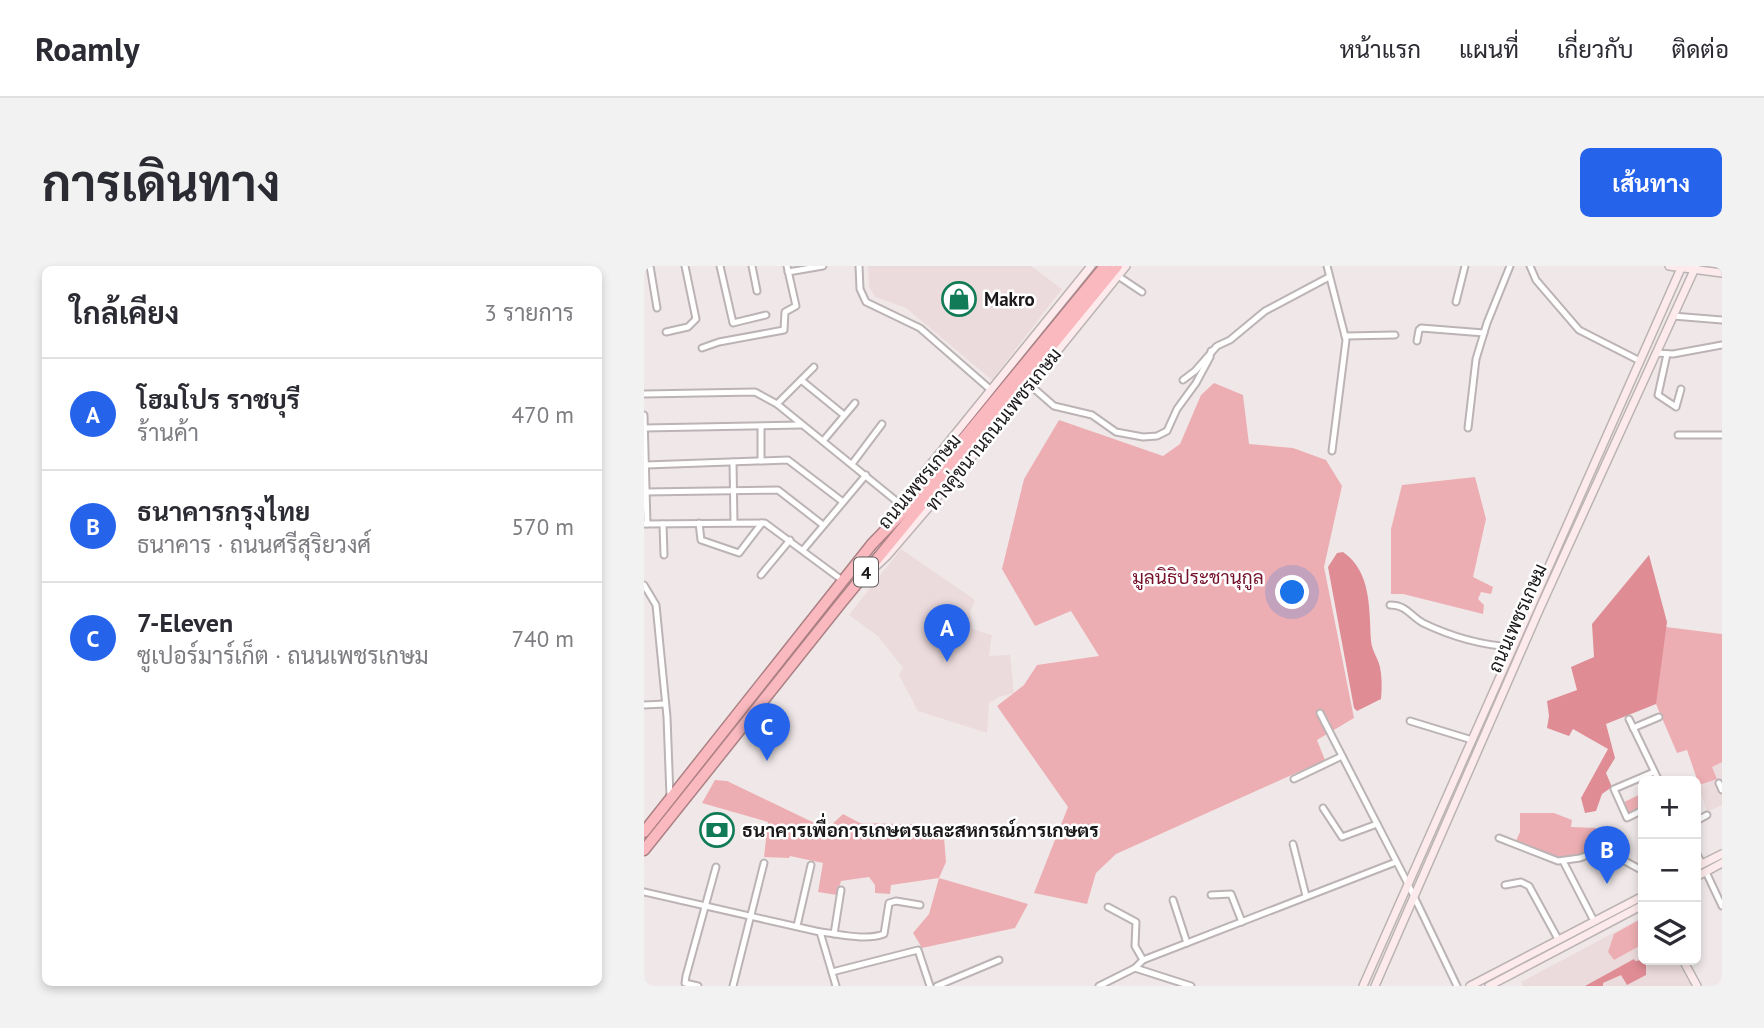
<!DOCTYPE html>
<html lang="th">
<meta charset="utf-8">
<style>
:root{--surface:#fff;--page:#f2f2f3;--text:#2b2b33;--muted:#7c7c81;--line:#e1e1e2;--accent:#2563eb}
body{margin:0;font-family:"PT Sans",Sarabun,sans-serif;background:var(--page);color:var(--text)}
.controls{position:absolute;right:21px;bottom:21px;display:grid;overflow:hidden;border-radius:10px;box-shadow:0 4px 10px #0003}
.controls button{width:63px;height:63px;display:grid;place-items:center;padding:0;border:0;border-bottom:2px solid var(--line);background:var(--surface);color:var(--text);font:35px sans-serif}
.you{position:absolute;left:649px;top:327px;width:24px;height:24px;margin:-18px;border:5px solid #fff;border-radius:50%;background:#1a73e8;box-shadow:0 0 0 10px #1a73e833}
.badge{display:grid;place-items:center;width:46px;height:46px;border-radius:50%;background:var(--accent);color:#fff;font-size:23px;font-weight:700}
.pin{position:absolute;translate:-50% -58px;filter:drop-shadow(0 2px 4px #0008)}
.pin::after{content:'';position:absolute;top:37px;width:24px;height:21px;background:inherit;clip-path:polygon(0 0,100% 0,50% 100%)}
.list{margin:0;padding:0;list-style:none}
h2{display:flex;justify-content:space-between;align-items:center;height:91px;margin:0;padding:0 28px;font-size:30px}
h2 small{font-size:23px;font-weight:400;color:var(--muted)}
.list li{display:grid;grid-template-columns:46px 1fr auto;gap:21px;align-items:center;box-sizing:border-box;height:112px;padding:0 28px;border-top:2px solid var(--line)}
.list b{display:block;font-size:26px;white-space:nowrap}
.list p{margin:0;font-size:23px;white-space:nowrap;color:var(--muted)}
.list em{font-size:23px;font-style:normal;color:var(--muted)}
.icon{flex:none;width:38px;height:38px;fill:none;stroke:currentColor;stroke-width:2;stroke-linecap:round;stroke-linejoin:round}
.map{position:relative;flex:none;width:1078px;height:720px;overflow:hidden;border-radius:10px}
header{display:flex;align-items:center;gap:42px;box-sizing:border-box;height:98px;padding:0 35px;background:var(--surface);border-bottom:2px solid var(--line)}
header strong{font-size:33px}
nav{display:flex;gap:38px;margin-inline-start:auto;font-size:24px}
.intro{display:flex;align-items:center;justify-content:space-between;box-sizing:border-box;height:168px;padding:0 42px}
h1{margin:0;font-size:49px}
.button{padding:18px 32px;border-radius:10px;background:var(--accent);color:#fff;font-size:24px;font-weight:700}
main{display:flex;gap:42px;padding:0 42px}
aside{flex:1;background:var(--surface);border-radius:10px;box-shadow:0 4px 10px #0003}
.map>svg:first-child{display:block}
.built{fill:#ecdbdc}
.green{fill:#edaeb3}
.forest{fill:#df8c95}
.lines{fill:none;stroke-linecap:round;stroke-linejoin:round}
.street-casing{stroke:#bbb3b4;stroke-width:9}
.secondary-casing{stroke:#bbb3b4;stroke-width:10}
.highway-casing{stroke:#ab8185;stroke-width:13}
.street{stroke:#fff;stroke-width:5}
.secondary{stroke:#fdeaec;stroke-width:7}
.highway{stroke:#f9b9bf;stroke-width:10}
.labels{text-anchor:middle;dominant-baseline:central;stroke-width:5;stroke-linejoin:round;paint-order:stroke}
.shield{fill:#fff;stroke:#5f5d5e;stroke-width:2}
.shield-label{font-size:18px;font-weight:bold;fill:#1b1819}
.poi-label{font-size:19px;font-weight:bold;fill:#1b1819;stroke:#fff;text-anchor:start}
.street-label{font-size:19px;fill:#1b1819;stroke:#fff}
.park-label{font-size:19px;fill:#75122b;stroke:#fff}
</style>
<header>
<strong>Roamly</strong>
<nav><a>หน้าแรก</a><a>แผนที่</a><a>เกี่ยวกับ</a><a>ติดต่อ</a></nav>
</header>
<div class="intro"><h1>การเดินทาง</h1><a class="button">เส้นทาง</a></div>
<main>
<aside>
<h2>ใกล้เคียง<small>3 รายการ</small></h2>
<ul class="list">
<li><span class="badge">A</span><div><b>โฮมโปร ราชบุรี</b><p>ร้านค้า</p></div><em>470 m</em></li>
<li><span class="badge">B</span><div><b>ธนาคารกรุงไทย</b><p>ธนาคาร · ถนนศรีสุริยวงศ์</p></div><em>570 m</em></li>
<li><span class="badge">C</span><div><b>7-Eleven</b><p>ซูเปอร์มาร์เก็ต · ถนนเพชรเกษม</p></div><em>740 m</em></li>
</ul>
</aside>
<div class="map">
<svg width="1078" height="720" viewBox="0 0 1078 720">
<rect width="100%" height="100%" fill="#f0e8e8"/>
<g class="built">
<polygon points="224,0 387,0 418,23 348,114 262,42 231,31 225,21"/>
<polygon points="257,283 331,334 326,346 329,363 348,369 345,390 366,389 370,427 355,431 345,437 343,467 274,445 255,409 259,402 234,370 205,349"/>
<polygon points="1078,495 1078,539 1063,546 1051,507"/>
<polygon points="999,651 999,694 1033,694 1047,720 879,720 877,716"/>
</g>
<g class="green">
<polygon points="570,117 599,129 605,178 649,182 682,194 698,220 680,301 710,452 673,474 681,494 472,588 452,607 443,638 390,627 424,541 353,440 380,419 393,399 455,390 427,345 391,360 358,303 380,213 415,154 519,190 536,178 557,129"/>
<polygon points="831,211 842,253 829,311 849,321 847,328 837,326 834,333 840,339 839,348 759,328 747,328 747,263 758,219"/>
<polygon points="1022,361 1078,368 1078,496 1068,501 1073,513 1055,519 1043,484 1033,487 1012,438 987,417"/>
<polygon points="1007,509 1012,515 999,515 999,541 983,549 978,537 999,527 994,517"/>
<polygon points="71,514 83,515 183,563 199,548 216,557 299,559 302,596 295,612 384,638 371,662 278,682 269,667 285,648 295,612 247,619 246,628 231,627 231,619 225,611 197,615 193,629 174,626 179,597 146,590 145,592 120,591 124,556 58,537"/>
<polygon points="876,547 910,547 928,554 927,561 952,562 957,584 919,595 871,577 876,566"/>
<polygon points="995,654 999,662 999,678 970,694 964,686 970,668"/>
</g>
<g class="forest">
<path d="M 699,286 C 728,306 725,344 727,375 C 728,385 734,392 736,401 C 738,411 738,422 737,433 L 713,445 L 710,442 L 684,301 L 693,287 Z"/>
<polygon points="1005,289 1023,356 1012,438 962,458 971,492 962,507 968,521 958,528 952,545 941,547 937,532 964,483 929,463 925,470 903,462 905,450 903,435 933,424 927,401 950,391 948,358"/>
<polygon points="990,693 991,695 999,694 1002,698 1002,709 983,719 977,709 959,717 959,720 941,720"/>
</g>
<g class="lines">
<g class="street-casing">
<g id="street">
<polyline points="6,0 13,42"/>
<polyline points="76,0 89,57 122,49"/>
<polyline points="108,0 113,25"/>
<polyline points="215,0 216,23 222,36 276,62 347,124"/>
<polyline points="683,0 702,74 688,185"/>
<polyline points="886,0 892,14 935,64 996,95"/>
<polyline points="144,6 179,0"/>
<polyline points="474,10 498,26"/>
<polyline points="812,36 821,0"/>
<polyline points="1029,50 1078,54"/>
<polyline points="22,66 44,61 52,53 41,0"/>
<polyline points="701,70 751,69"/>
<polyline points="773,75 775,64 777,62 840,67"/>
<polyline points="58,82 75,76 140,64 141,46 152,40 143,0"/>
<polyline points="1012,87 1029,88 1078,79"/>
<polyline points="1023,88 1014,129 1032,141 1037,123"/>
<polyline points="157,114 200,149"/>
<polyline points="539,114 551,105 573,80 586,74 621,45 685,11"/>
<polyline points="386,119 410,140 448,149 472,166 499,171 513,170 523,165 533,143 552,117 566,91 567,85"/>
<polyline points="0,128 111,126 133,138 256,238"/>
<polyline points="133,138 170,101"/>
<polyline points="0,149 3,258"/>
<polyline points="117,161 117,195"/>
<polyline points="0,162 157,159"/>
<polyline points="824,162 832,93 843,57 866,0"/>
<polyline points="1034,169 1078,169"/>
<polyline points="179,175 211,137"/>
<polyline points="89,196 90,257"/>
<polyline points="208,198 238,158"/>
<polyline points="2,199 144,194 199,236"/>
<polyline points="0,226 134,224 179,259"/>
<polyline points="55,257 57,274 95,287 118,257"/>
<polyline points="0,258 121,257 198,314"/>
<polyline points="19,258 20,289"/>
<polyline points="159,284 222,209"/>
<polyline points="117,309 146,274"/>
<polyline points="0,319 12,339 23,451 26,531"/>
<path d="M 746,339 C 763,339 766,350 779,357 C 808,371 836,379 868,381"/>
<polyline points="0,439 21,438"/>
<polyline points="676,447 764,618 813,720"/>
<polyline points="985,453 1015,515"/>
<polyline points="766,455 828,474"/>
<polyline points="989,462 1015,451"/>
<polyline points="650,513 698,490"/>
<polyline points="1075,517 1078,524"/>
<polyline points="679,542 698,571 733,558"/>
<polyline points="999,544 983,552 970,523 1010,506"/>
<polyline points="1052,555 1063,549"/>
<polyline points="855,572 914,595 936,592 959,583 999,605"/>
<polyline points="649,578 662,630"/>
<polyline points="1052,586 1058,598"/>
<polyline points="919,595 950,655"/>
<polyline points="1062,606 1078,640"/>
<polyline points="861,619 877,616 885,620 914,673"/>
<polyline points="0,626 176,666 192,720"/>
<polyline points="567,629 587,628 598,656"/>
<polyline points="529,634 543,677"/>
<polyline points="464,641 492,656 491,680 499,694"/>
<polyline points="153,660 167,599"/>
<path d="M 176,666 C 196,668 221,675 240,668 L 245,637 L 252,635 L 276,639"/>
<polyline points="190,668 197,624"/>
<polyline points="491,702 547,720"/>
<polyline points="188,706 274,684 286,720"/>
<polyline points="54,720 41,717 42,710 72,601"/>
<polyline points="89,720 120,597"/>
<polyline points="293,720 355,694"/>
<polyline points="455,720 491,702 499,694 752,596"/>
</g>
</g>
<g class="secondary-casing">
<g id="secondary">
<polyline points="1025,0 1078,7"/>
<polyline points="241,260 278,209 447,0"/>
<polyline points="229,303 243,290 327,192 482,0"/>
<polyline points="1052,601 1078,588"/>
<polyline points="1052,611 1078,597"/>
<polyline points="1039,694 1053,720"/>
<polyline points="719,720 1038,0"/>
<polyline points="731,720 896,342 1052,0"/>
<polyline points="826,720 999,630"/>
<polyline points="845,720 999,639"/>
</g>
</g>
<g class="highway-casing">
<g id="highway">
<polyline points="0,566 228,278 261,244 461,0"/>
<polyline points="0,584 197,337 473,0"/>
</g>
</g>
<use href="#street" class="street"/>
<use href="#secondary" class="secondary"/>
<use href="#highway" class="highway"/>
</g>
<defs>
<g id="shop-ring" transform="scale(1.75)"><circle r="9.5" fill="#fff" stroke="#107b56" stroke-width="1.5"/><path d="M-5-2.5h2.3a2.7 3.5 0 0 1 5.4 0H5L5.5 6h-11ZM-1.5-2.5h3a1.5 2.3 0 0 0-3 0Z" fill="#107b56"/></g>
<g id="bank-ring" transform="scale(1.75)"><circle r="9.5" fill="#fff" stroke="#107b56" stroke-width="1.5"/><path d="M-6-4H6V4H-6ZM0-2.3a2.3 2.3 0 1 0 0 4.6a2.3 2.3 0 1 0 0-4.6Z" fill="#107b56"/></g>
</defs>
<g fill-rule="evenodd">
<use href="#shop-ring" x="315" y="33"/>
<use href="#bank-ring" x="73" y="564"/>
</g>
<g class="labels">
<rect class="shield" x="210" y="291.5" width="24" height="29" rx="5"/>
<g class="shield-label">
<text x="222" y="306">4</text>
</g>
<g class="poi-label">
<text x="340" y="33">Makro</text>
<text x="98" y="564">ธนาคารเพื่อการเกษตรและสหกรณ์การเกษตร</text>
</g>
<g class="street-label">
<text transform="translate(349 163) rotate(-51)">ทางคู่ขนานถนนเพชรเกษม</text>
<text transform="translate(275 215) rotate(-50)">ถนนเพชรเกษม</text>
<text transform="translate(873 352) rotate(-66)">ถนนเพชรเกษม</text>
</g>
<g class="park-label">
<text x="554" y="311">มูลนิธิประชานุกูล</text>
</g>
</g>
</svg>
<div class="controls">
<button>+</button>
<button>−</button>
<button><svg class="icon" aria-label="layers" viewBox="0 0 24 24"><path d="M12 4l9 5-9 5-9-5zM3 14l9 5 9-5"/></svg></button>
</div>
<div class="you"></div>
<div class="pin badge" style="left:303px;top:396px">A</div>
<div class="pin badge" style="left:963px;top:618px">B</div>
<div class="pin badge" style="left:123px;top:495px">C</div>
</div>
</main>
